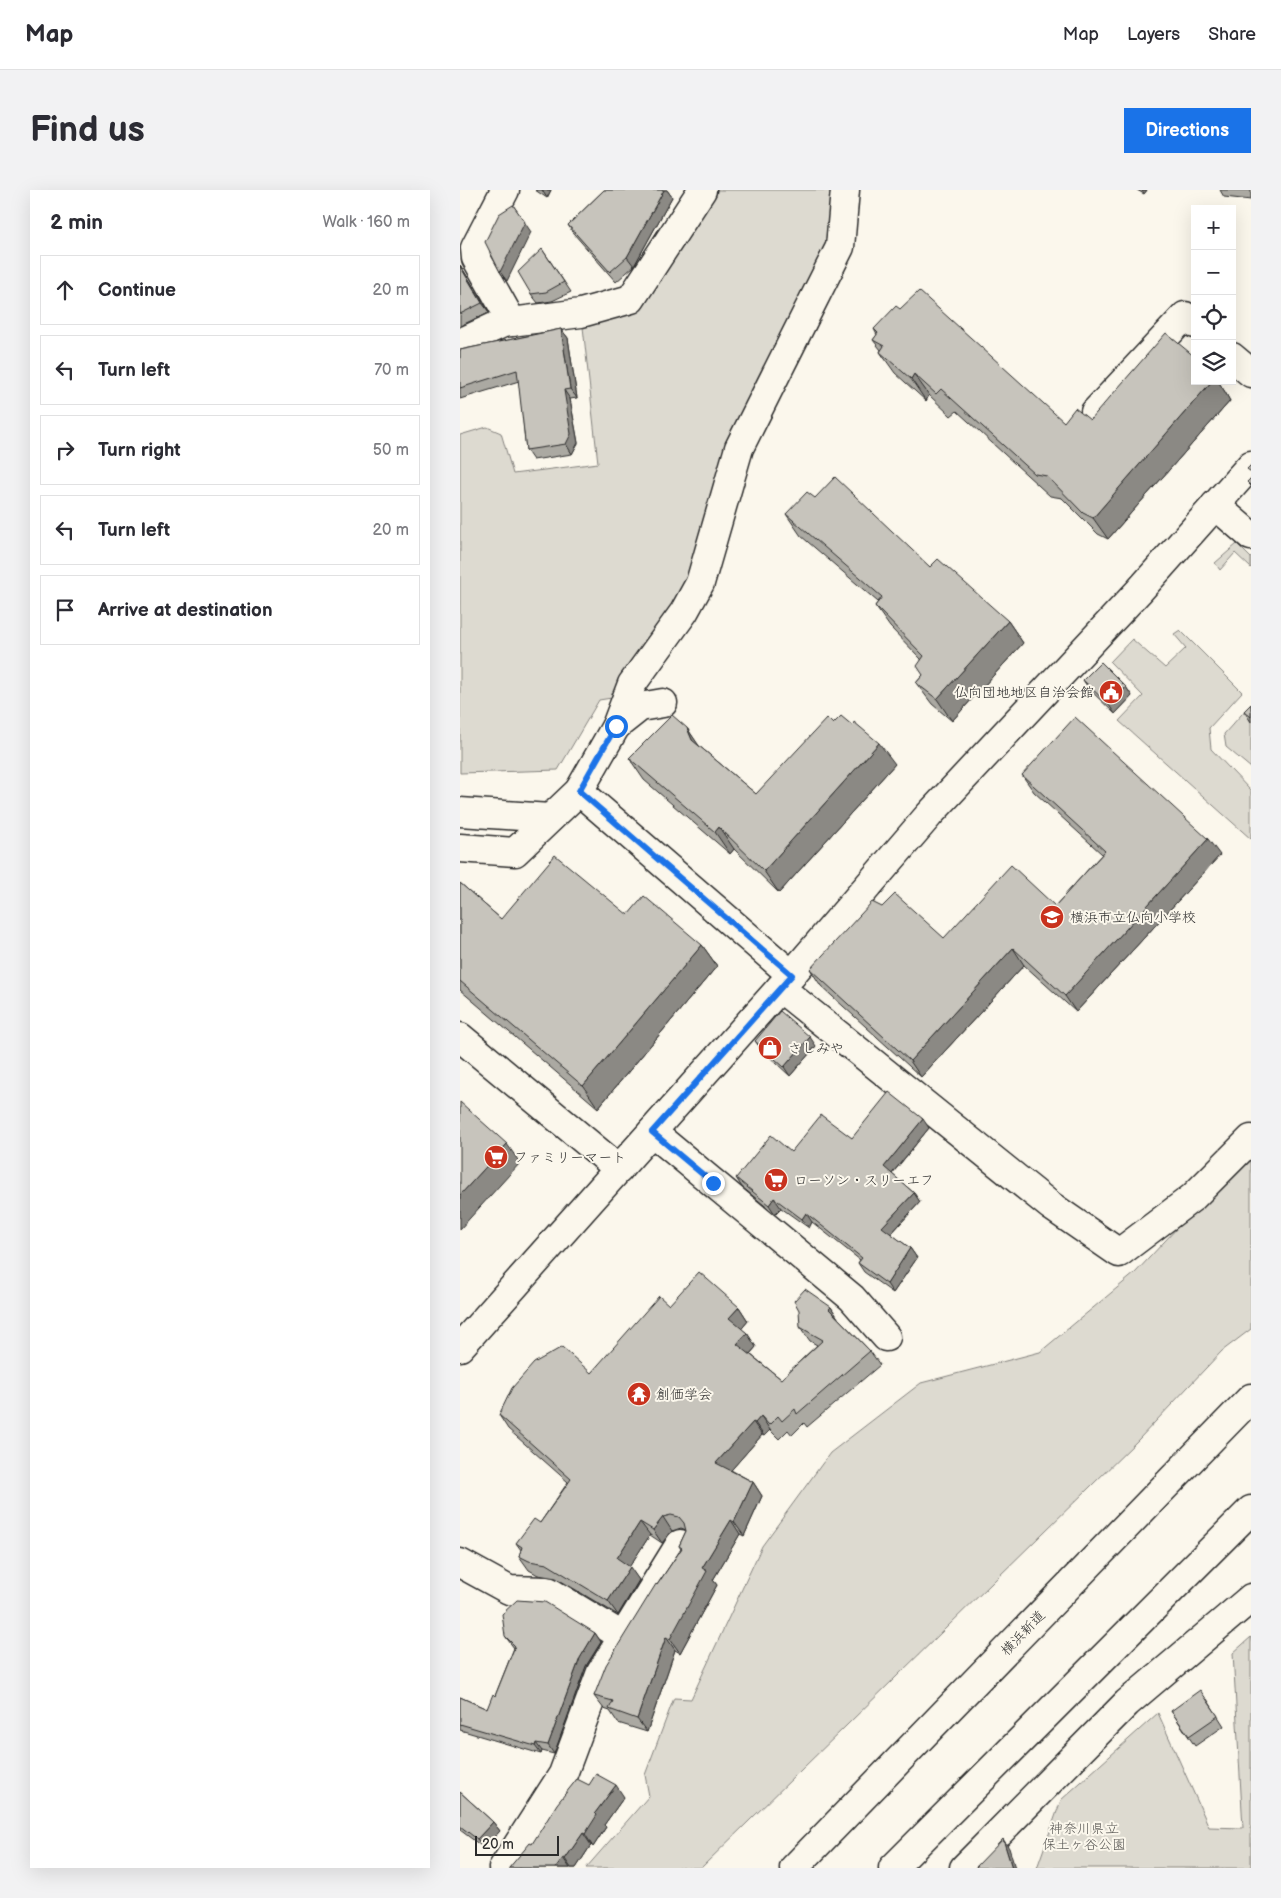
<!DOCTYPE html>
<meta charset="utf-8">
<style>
:root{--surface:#fff;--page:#f2f2f3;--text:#2b2b33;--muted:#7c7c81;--line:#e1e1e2;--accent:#1a73e8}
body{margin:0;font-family:"Balsamiq Sans","Klee One",sans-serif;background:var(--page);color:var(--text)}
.controls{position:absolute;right:15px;top:15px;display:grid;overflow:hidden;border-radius:0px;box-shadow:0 5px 20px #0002}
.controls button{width:45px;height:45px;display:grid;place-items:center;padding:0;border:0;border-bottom:1px solid var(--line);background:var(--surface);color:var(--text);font:25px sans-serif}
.scale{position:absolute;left:15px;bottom:12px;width:84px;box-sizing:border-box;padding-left:5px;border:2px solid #2b2b2b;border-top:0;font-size:14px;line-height:18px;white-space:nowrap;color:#2b2b2b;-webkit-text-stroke:4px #fbf7ec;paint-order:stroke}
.stop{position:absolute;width:15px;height:15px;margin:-11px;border:4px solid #1a73e8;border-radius:50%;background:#fff}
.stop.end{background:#1a73e8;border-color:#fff;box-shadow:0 1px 5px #0008}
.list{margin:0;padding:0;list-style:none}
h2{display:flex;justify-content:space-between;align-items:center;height:65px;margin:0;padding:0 20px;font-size:21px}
h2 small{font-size:16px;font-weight:400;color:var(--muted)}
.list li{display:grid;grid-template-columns:32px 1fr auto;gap:15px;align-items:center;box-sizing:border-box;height:70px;margin:0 10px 10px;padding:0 10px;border:1px solid var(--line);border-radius:0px}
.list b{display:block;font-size:19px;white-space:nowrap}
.list em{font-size:16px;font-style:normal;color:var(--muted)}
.icon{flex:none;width:28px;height:28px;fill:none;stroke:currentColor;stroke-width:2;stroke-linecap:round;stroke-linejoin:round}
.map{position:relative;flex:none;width:791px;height:1678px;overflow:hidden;border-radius:0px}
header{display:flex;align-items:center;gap:30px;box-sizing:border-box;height:70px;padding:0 25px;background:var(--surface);border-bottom:1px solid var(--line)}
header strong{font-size:24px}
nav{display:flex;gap:28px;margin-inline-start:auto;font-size:18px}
.intro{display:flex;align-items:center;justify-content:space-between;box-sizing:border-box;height:120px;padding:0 30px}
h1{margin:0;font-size:35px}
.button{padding:12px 22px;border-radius:0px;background:var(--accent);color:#fff;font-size:18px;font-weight:700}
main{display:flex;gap:30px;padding:0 30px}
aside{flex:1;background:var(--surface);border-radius:0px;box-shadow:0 5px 20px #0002}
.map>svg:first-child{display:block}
.green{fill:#dddad0;stroke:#84827e}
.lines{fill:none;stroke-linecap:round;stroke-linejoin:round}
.minor-casing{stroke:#2b2b2b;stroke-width:31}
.highway-casing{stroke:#2b2b2b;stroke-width:31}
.minor{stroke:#fbf7ec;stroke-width:28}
.highway{stroke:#fbf7ec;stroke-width:28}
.wall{fill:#aba9a2;stroke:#2b2b2b}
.shaded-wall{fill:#8b8984;stroke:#2b2b2b}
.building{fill:#c7c4bc;stroke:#2b2b2b}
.route{stroke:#1a73e8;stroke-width:6}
.labels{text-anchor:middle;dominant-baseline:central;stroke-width:4;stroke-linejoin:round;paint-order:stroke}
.poi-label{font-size:14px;fill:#2b2b2b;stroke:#fbf7ec;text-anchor:start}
.street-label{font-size:14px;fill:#2b2b2b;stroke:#fbf7ec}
.park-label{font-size:14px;fill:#585754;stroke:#fbf7ec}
</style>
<header>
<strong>Map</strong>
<nav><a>Map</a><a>Layers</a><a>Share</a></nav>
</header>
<div class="intro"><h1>Find us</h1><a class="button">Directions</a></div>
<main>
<aside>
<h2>2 min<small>Walk · 160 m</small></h2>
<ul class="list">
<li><svg class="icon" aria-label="ahead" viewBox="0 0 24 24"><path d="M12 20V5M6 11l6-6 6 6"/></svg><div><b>Continue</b></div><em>20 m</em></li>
<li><svg class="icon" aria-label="left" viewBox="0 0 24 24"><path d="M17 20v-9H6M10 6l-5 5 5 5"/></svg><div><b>Turn left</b></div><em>70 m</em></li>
<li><svg class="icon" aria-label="right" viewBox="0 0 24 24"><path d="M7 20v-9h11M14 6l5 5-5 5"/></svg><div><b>Turn right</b></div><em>50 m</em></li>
<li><svg class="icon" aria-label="left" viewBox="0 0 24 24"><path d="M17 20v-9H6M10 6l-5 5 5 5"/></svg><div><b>Turn left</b></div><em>20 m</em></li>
<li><svg class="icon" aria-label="arrive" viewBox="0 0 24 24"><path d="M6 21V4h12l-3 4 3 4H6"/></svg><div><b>Arrive at destination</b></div></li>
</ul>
</aside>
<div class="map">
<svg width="791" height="1678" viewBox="0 0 791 1678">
<rect width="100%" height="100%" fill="#fbf7ec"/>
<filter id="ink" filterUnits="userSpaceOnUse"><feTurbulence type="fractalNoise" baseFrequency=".02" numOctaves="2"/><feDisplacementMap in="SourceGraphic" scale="10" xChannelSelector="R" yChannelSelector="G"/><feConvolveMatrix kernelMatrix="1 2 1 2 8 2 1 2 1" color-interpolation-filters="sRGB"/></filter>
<g filter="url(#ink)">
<g class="green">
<polygon points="257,0 377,0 372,55 233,391 158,507 139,510 98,580 0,583 0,245 27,237 41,243 53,284 138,273 123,137 181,118"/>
<polygon points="777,354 791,368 791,378 775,363 760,380 755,373"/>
<polygon points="720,440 782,502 749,538 751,559 791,601 791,649 659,531 683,506 650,472 672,449 705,478 726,458 714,444"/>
<polygon points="790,515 791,516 791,578 766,557 764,544"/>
<polygon points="791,959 791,1139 762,1161 679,1249 241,1678 126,1678 189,1606 185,1585 214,1508 231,1509 302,1356 370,1263 461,1193 580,1162 675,1083"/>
<polygon points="791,1447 791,1678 577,1678 601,1610 698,1523 749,1637 783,1638 773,1463"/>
</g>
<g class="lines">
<g class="minor-casing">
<g id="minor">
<polyline points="45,0 15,58 16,68 52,132"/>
<polyline points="0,153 43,133 121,123 171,109 242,0"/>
<polyline points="772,167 791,183"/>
<polyline points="635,222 725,126 735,134"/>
<polyline points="755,315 791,346"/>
<polyline points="156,536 172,494 224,422 240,393 279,258 380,57 385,0"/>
<polyline points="119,601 332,785"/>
<polyline points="0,622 90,628"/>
<polyline points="0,658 55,662 119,601 156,536 180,517 203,513"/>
<polyline points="320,798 591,1016 659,1063 733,1007 791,949"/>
<polyline points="0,847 159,979"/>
<polyline points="192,942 392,1108 426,1147"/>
<polyline points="0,1157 320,798 469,625 679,401 791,275"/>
<polyline points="0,1373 49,1400 88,1401 162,1446"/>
<polyline points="43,1678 103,1584 141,1482 220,1354"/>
<polyline points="504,1678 667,1513 791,1408"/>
</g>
</g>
<g class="highway-casing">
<g id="highway">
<polyline points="334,1678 791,1208"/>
<polyline points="433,1678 791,1320"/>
</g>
</g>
<use href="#minor" class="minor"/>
<use href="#highway" class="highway"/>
</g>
<g class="wall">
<polygon points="75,0 91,0 87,8"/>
<polygon points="144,0 207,0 212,7 174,76 156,92 114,44 108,35"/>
<polygon points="677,0 687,0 684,4"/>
<polygon points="760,0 791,0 791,10 764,7"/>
<polygon points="82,59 111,102 92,111 78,113 71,104"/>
<polygon points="0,75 29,122 0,136"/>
<polygon points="101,139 108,148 117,208 110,209 118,253 112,264 73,270 66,260 59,191 0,209 0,160"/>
<polygon points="414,139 604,232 630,230 735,191 758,191 765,202 770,211 648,349 638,344 602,308 590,306 497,221 491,226 469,205 466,211 435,183 420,162 421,160 413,150 417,145"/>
<polygon points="355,308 470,377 548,431 563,453 492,531 472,514 456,493 463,485 461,469 430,437 415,416 418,412 341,346 326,324"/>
<polygon points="623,490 666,497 672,506 655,524 629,499"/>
<polygon points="791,514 791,532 784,521"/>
<polygon points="373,534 435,574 319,703 274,659 270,664 184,590 169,568 227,538 238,555 296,604"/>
<polygon points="562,585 760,665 616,822 564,775 461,887 361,796 350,779 484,748 595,716 642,664 574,602"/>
<polygon points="0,693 41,729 168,725 242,755 257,776 138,918 0,800"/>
<polygon points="295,851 356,856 330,886 302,860"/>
<polygon points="469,938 432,984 454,1003 460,1012 431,1044 450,1058 457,1068 433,1103 404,1082 398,1073 400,1070 352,1032 349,1038 321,1018 315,1024 282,997 276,988 331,962"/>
<polygon points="209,1115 279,1117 288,1131 281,1139 287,1143 296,1157 290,1164 321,1189 357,1155 350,1151 340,1137 371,1117 378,1128 410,1161 420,1175 347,1237 344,1233 332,1245 328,1240 319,1249 310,1240 304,1246 302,1245 271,1280 293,1292 302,1306 284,1346 280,1344 253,1390 257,1395 220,1463 215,1460 187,1542 158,1533 150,1521 144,1519 134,1506 197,1395 221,1359 219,1356 226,1341 226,1340 221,1338 212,1341 202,1353 190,1345 169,1377 179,1390 158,1425 96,1388 78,1385 69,1380 59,1366 61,1360 56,1353 80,1333 108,1292 48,1239 39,1225 131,1183"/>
<polygon points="135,1443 141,1452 126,1476 94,1564 82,1561 81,1564 0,1540 0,1507 27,1519 35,1506 54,1458 45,1446"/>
<polygon points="747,1509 764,1536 735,1556 711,1521"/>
<polygon points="129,1595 164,1607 144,1635 146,1637 133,1657 131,1655 116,1678 49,1678"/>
<polygon points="0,1602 33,1632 40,1641 24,1658 0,1640"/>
</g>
<g class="shaded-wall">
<polygon points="82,0 91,0 87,8"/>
<polygon points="204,0 207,0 212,7 174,76 167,67"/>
<polygon points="682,0 687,0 684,4"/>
<polygon points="53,15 71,42 47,91 40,82"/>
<polygon points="0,75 4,81 29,122 22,113"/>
<polygon points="101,139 108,148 117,208 110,199"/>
<polygon points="454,184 469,205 466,211 451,189"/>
<polygon points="752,191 758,191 765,202 770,211 648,349 633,328"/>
<polygon points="104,200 110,209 118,253 112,264 106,254"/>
<polygon points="548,431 563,453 492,531 477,509"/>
<polygon points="666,497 672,506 655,524 649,515"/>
<polygon points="227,538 242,560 232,550"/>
<polygon points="419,553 435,574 319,703 304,681"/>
<polygon points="259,637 274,659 270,664 255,642"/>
<polygon points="748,649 760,665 616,822 605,806"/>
<polygon points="242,755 257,776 138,918 123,896"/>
<polygon points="553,758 564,775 461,887 450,871"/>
<polygon points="350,847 356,856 330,886 324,877"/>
<polygon points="463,929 469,938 430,986 424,977"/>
<polygon points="47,954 60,973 0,1039 0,1005"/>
<polygon points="454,1003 460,1012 428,1047 422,1037"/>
<polygon points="314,1008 321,1018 315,1024 309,1015"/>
<polygon points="346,1023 352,1032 349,1038 342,1029"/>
<polygon points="450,1058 457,1068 433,1103 427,1094"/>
<polygon points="279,1117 288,1131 279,1142 269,1128"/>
<polygon points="371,1117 380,1131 369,1119"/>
<polygon points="287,1143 296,1157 287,1167 277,1154"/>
<polygon points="301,1226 310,1240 304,1246 295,1233"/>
<polygon points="293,1232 302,1245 266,1286 256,1273"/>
<polygon points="293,1292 302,1306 284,1346 274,1332"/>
<polygon points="203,1327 212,1341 202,1353 193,1340"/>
<polygon points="271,1330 280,1344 253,1390 257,1395 220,1463 210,1449 242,1378"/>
<polygon points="180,1332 190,1345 166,1382 157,1368"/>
<polygon points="170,1377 179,1390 158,1425 148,1411"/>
<polygon points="135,1443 141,1452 126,1476 94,1564 88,1555 120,1468"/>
<polygon points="206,1447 215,1460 187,1542 177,1529"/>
<polygon points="76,1553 82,1561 81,1564 75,1556"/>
<polygon points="156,1595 164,1607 144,1635 146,1637 133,1657 125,1644 135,1623"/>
<polygon points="33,1632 40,1641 24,1658 17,1649"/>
<polygon points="123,1643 131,1655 116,1678 111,1678 105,1669"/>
<polygon points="543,1649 549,1658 555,1678 552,1678"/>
<polygon points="103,1668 110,1678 96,1678"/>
</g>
<g class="building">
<polygon points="144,0 204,0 167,67 150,82 108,35"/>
<polygon points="53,15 65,32 40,82 25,52 39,24"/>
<polygon points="82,59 104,92 86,102 71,104 58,82"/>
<polygon points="0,76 22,113 0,124"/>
<polygon points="459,101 604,232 615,218 630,230 706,143 735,167 735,191 752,191 633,328 623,323 587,286 575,284 481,199 476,204 454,184 451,189 420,162 424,156 413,150 418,143 414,139 436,116 440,119"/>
<polygon points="101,139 110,199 104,200 111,244 106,254 66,260 57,180 0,198 0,160"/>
<polygon points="791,275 791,282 787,279"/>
<polygon points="375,287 470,377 478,369 548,431 477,509 456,493 463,485 457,476 464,466 415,416 422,407 326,324 347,302 355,308"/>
<polygon points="791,288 791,296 787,292"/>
<polygon points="641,472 666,497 649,515 623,490"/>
<polygon points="791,514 791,527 784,521"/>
<polygon points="212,525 227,538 232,550 296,604 367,528 373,534 381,526 393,536 394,532 419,553 304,681 259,637 255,642 169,568"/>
<polygon points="615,527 748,649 605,806 553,758 450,871 350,779 412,712 422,717 435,704 484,748 551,675 595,716 645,661 562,585"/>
<polygon points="95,665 168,725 184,706 242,755 123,896 0,791 0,693 41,729"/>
<polygon points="320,821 350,847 324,877 295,851"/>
<polygon points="429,902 463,929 424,977 454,1003 422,1037 450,1058 427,1094 398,1073 402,1068 346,1023 342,1029 314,1008 309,1015 276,988 311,945 331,962 361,925 392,948"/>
<polygon points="0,912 47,954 0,1005"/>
<polygon points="239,1082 279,1117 269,1128 287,1143 277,1154 321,1189 363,1150 340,1137 339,1120 334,1111 345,1099 371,1117 369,1119 410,1161 337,1224 335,1219 322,1231 318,1226 309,1235 301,1226 295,1233 293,1232 256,1273 293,1292 274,1332 271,1330 242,1378 247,1381 210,1449 206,1447 177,1529 149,1519 153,1511 134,1506 146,1475 196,1394 197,1395 222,1358 219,1356 226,1341 224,1333 219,1327 211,1325 203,1327 193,1340 180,1332 157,1368 170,1377 148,1411 87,1374 69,1371 59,1366 62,1357 56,1353 74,1329 80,1333 111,1289 39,1225 52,1198 74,1173 102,1157 131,1183 199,1106 209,1115"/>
<polygon points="57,1410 85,1412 135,1443 120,1468 88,1555 76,1553 75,1556 0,1534 0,1507 27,1519 33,1504 35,1506 55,1456 45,1446 42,1424"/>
<polygon points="740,1500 758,1526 729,1546 711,1521"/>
<polygon points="136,1584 156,1595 135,1623 137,1625 125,1644 123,1643 105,1669 103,1668 96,1678 49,1678 70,1653 72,1654 97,1614 117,1589 129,1595"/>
<polygon points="0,1602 33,1632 17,1649 0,1636"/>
<polygon points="543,1649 552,1678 515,1678"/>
</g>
</g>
<g class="lines" filter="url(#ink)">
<polyline class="route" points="156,536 119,601 332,785 192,942 253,993"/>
</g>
<defs>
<g id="civic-disc" transform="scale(1.25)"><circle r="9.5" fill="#c8321e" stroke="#fbf7ec"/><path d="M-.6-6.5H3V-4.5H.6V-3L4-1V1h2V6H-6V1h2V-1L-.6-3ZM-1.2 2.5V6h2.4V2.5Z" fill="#fff"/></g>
<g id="school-disc" transform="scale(1.25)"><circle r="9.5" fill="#c8321e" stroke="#fbf7ec"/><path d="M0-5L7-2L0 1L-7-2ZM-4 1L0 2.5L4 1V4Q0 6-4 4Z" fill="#fff"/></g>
<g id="shop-disc" transform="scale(1.25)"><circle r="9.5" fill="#c8321e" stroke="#fbf7ec"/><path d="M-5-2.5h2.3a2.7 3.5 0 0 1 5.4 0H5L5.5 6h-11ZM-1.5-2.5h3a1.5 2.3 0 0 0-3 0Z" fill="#fff"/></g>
<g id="supermarket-disc" transform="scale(1.25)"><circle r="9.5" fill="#c8321e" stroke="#fbf7ec"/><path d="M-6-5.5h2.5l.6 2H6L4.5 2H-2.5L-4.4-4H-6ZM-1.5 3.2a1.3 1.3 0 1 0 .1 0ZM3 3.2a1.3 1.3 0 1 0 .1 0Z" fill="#fff"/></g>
<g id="temple-disc" transform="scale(1.25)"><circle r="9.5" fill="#c8321e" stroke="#fbf7ec"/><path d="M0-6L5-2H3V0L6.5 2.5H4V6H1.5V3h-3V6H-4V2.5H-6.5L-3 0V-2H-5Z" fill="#fff"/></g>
</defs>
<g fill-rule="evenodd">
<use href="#civic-disc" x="651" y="502"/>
<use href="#school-disc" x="592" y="727"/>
<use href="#shop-disc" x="310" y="858"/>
<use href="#supermarket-disc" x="36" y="967"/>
<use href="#supermarket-disc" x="316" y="990"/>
<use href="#temple-disc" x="179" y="1204"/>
</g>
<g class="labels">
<g class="poi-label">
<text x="634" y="502" text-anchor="end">仏向団地地区自治会館</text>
<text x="610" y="727">横浜市立仏向小学校</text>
<text x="328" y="858">さしみや</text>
<text x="54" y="967">ファミリーマート</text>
<text x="334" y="990">ローソン・スリーエフ</text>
<text x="196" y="1204">創価学会</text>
</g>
<g class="street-label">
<text transform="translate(563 1443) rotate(-46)">横浜新道</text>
</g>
<g class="park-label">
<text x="624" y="1638">神奈川県立<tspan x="624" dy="16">保土ヶ谷公園</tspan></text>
</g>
</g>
</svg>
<div class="controls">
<button>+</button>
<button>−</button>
<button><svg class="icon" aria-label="locate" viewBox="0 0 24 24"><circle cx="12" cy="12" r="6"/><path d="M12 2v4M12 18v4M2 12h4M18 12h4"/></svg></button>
<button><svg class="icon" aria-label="layers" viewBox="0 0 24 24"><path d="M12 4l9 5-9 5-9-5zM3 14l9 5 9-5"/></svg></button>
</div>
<div class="scale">20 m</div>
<div class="stop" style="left:156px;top:536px"></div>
<div class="stop end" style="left:253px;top:993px"></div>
</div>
</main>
